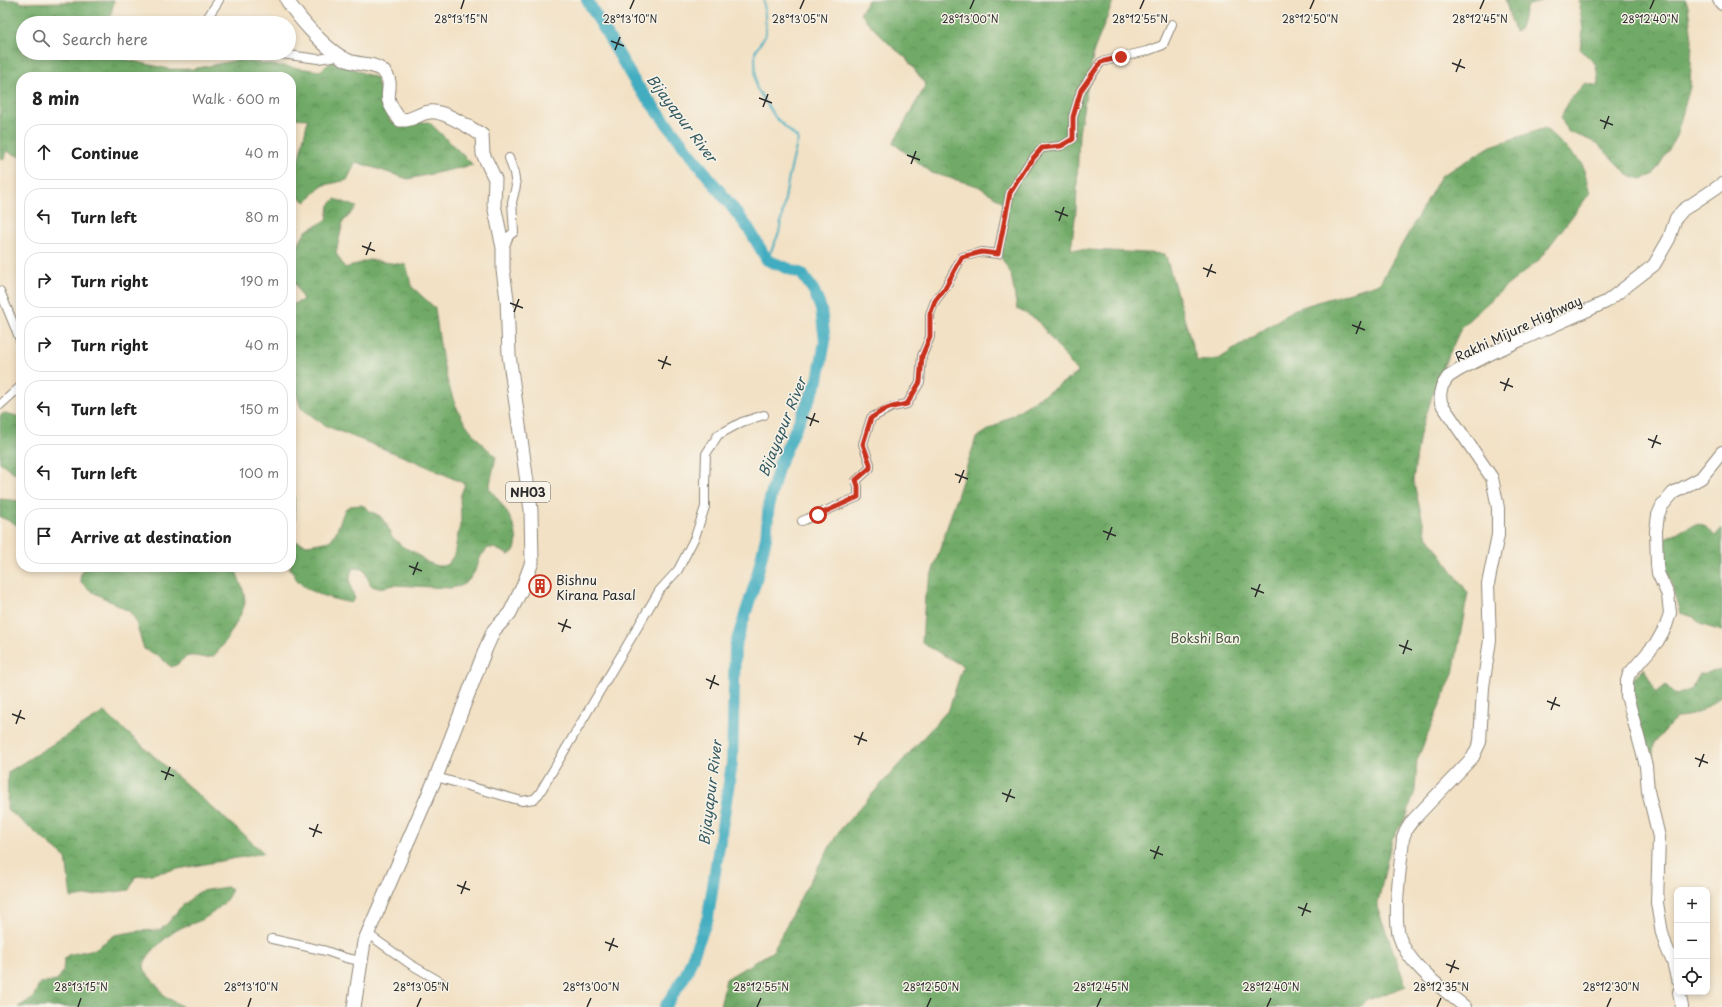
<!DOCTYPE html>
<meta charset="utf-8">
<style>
:root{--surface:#fff;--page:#f6f6f6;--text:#222;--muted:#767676;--line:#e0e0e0}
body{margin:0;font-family:"Playpen Sans",sans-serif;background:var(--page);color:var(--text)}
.controls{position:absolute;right:12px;bottom:12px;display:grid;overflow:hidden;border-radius:8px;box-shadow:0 2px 6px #0003}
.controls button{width:36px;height:36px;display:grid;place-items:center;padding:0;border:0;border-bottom:1px solid var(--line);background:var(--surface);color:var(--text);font:20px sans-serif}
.stop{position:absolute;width:12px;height:12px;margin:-9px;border:3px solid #c8321e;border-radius:50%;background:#fff}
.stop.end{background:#c8321e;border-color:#fff;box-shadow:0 1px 4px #0008}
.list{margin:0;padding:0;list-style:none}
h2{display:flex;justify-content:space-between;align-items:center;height:52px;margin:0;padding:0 16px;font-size:17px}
h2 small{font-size:13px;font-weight:400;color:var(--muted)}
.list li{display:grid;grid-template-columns:26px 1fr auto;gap:12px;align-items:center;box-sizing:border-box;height:56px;margin:0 8px 8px;padding:0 8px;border:1px solid var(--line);border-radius:16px}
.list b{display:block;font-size:15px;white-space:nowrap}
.list em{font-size:13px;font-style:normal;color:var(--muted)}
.icon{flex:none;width:22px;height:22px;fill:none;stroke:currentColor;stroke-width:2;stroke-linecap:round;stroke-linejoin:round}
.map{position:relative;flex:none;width:1722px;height:1007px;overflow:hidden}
.search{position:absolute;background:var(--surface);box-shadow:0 2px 6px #0003;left:16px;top:16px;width:280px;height:44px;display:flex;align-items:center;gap:10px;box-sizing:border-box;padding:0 14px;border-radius:22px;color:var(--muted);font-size:15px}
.panel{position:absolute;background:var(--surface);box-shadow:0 2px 6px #0003;left:16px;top:72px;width:280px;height:500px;border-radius:16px}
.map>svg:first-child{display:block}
.forest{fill:url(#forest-crowns);stroke:#4e6a4a}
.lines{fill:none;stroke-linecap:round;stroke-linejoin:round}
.stream{stroke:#42adc0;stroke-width:2}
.river{stroke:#42adc0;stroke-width:12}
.street-casing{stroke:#8e8678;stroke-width:10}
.secondary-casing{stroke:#8e8678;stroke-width:14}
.primary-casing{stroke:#8e8678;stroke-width:15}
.street{stroke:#fff;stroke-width:8}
.secondary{stroke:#fff;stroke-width:12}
.primary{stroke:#fff;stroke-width:13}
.route{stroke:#c8321e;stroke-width:5}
.ticks{fill:none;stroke:#2b2b2b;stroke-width:1.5}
.labels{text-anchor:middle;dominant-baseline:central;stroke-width:3;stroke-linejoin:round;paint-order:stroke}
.shield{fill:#f7f3e8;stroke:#686764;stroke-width:1}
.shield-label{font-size:12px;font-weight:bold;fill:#2b2b2b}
.street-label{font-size:13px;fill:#2b2b2b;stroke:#f7f3e8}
.poi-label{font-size:13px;fill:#2b2b2b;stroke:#f7f3e8;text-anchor:start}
.park-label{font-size:13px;fill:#485942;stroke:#f7f3e8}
.water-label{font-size:14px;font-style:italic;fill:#33585f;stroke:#f7f3e8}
.ticks-label{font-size:10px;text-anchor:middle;fill:#2b2b2b;stroke:#f7f3e8;stroke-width:3;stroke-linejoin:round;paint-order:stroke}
</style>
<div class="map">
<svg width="1722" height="1007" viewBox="0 0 1722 1007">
<defs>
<pattern id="forest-crowns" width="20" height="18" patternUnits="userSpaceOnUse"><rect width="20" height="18" fill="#71aa68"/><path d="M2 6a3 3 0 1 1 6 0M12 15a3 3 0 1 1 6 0" fill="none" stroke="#5d8b56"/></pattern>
</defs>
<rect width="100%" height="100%" fill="#f7f3e8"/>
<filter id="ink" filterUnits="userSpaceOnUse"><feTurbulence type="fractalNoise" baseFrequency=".025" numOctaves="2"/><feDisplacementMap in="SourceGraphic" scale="8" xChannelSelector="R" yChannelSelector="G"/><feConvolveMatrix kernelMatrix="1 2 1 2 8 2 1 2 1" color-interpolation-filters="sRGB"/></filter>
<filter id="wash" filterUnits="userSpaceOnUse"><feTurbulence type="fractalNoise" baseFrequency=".012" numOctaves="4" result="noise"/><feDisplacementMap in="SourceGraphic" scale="16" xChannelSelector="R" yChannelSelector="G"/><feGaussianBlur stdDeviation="0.9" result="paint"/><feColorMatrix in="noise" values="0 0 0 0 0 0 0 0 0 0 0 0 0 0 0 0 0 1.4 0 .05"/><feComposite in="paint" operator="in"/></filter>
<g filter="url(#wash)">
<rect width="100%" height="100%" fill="#f2e1c5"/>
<g class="forest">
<polygon points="0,0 19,0 21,3 114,1 109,23 23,23 23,53 116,53 119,58 169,69 193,69 237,60 320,71 333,61 376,78 391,123 429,122 473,165 408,179 356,162 347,180 321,186 306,202 291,192 308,119 291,118 291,77 21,77 21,157 6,151 4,159 0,158"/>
<polygon points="868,0 1114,0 1094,50 1079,133 1076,211 1071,249 1165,254 1197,361 1219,359 1295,309 1380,283 1441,176 1491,146 1545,128 1582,163 1590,193 1538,261 1504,288 1462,326 1438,378 1420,434 1413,480 1426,534 1468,593 1453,674 1417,760 1415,791 1406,818 1392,839 1377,907 1406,986 1368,1000 1360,1007 720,1007 726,979 773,951 803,893 839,831 949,709 963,666 922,643 925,595 976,438 1078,373 1036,319 1017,309 1011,274 1001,257 1004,219 1003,202 978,186 932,173 893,143 926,85 906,58 889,44 860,14"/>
<polygon points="1505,0 1544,0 1527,6 1519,30 1515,32"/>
<polygon points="1579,0 1685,0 1688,6 1692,41 1690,87 1675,140 1653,175 1641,179 1628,175 1597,143 1567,131 1561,118 1567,103 1585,83 1599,86 1596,65 1580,49 1583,31"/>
<path d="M 335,199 L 357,207 L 343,222 L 336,253 L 345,268 L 369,260 L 406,265 L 412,287 L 435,308 C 440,345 444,385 462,418 C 471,433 484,446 496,457 L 489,488 C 502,504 524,531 514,552 L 509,555 L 494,548 L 488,548 L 481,556 L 475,571 L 469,580 L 461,586 L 450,588 L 395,585 L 378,588 L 372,586 C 368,581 367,575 364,569 L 353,568 C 347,578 351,589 355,599 L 351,603 C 334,599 311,595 298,581 C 294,576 292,571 289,567 L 291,567 L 291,491 L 294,498 L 295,520 L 291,537 L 295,541 L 307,545 L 326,542 L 331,540 L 337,530 L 345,509 L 350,506 L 361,505 L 366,507 L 370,511 L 380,516 L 387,525 L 391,536 L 403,547 L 414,552 L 427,562 L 437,566 L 443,566 L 448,564 L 454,555 L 461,520 L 460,497 L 465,484 L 417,462 L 326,426 L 301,408 L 294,387 L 291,386 L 291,305 L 303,300 L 291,275 L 293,254 L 306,231 L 327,220 L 329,205 Z"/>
<polygon points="5,413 21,417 21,478 0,462 0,415"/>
<polygon points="0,499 21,501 21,529 14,523 0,517"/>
<polygon points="1696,524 1704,525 1715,536 1722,528 1722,631 1702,625 1694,617 1680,613 1663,556 1665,538"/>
<path d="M 84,567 L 235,567 C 238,579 245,590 245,602 C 245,610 221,652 213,656 C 204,661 195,653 186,657 C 181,660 179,665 171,667 L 159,656 L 144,649 L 135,619 L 130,612 L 91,591 L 81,582 L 80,577 Z"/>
<path d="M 1644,668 L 1656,693 L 1666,685 L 1676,695 L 1691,689 L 1700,674 L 1722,670 L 1722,695 C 1705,708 1700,716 1677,717 L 1654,743 L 1652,762 L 1647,758 L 1646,743 L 1629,696 L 1632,680 Z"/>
<polygon points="104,712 264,853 135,877 129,890 71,898 66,858 7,809 8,772"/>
<path d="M 227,887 L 232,889 C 228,902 212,915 199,921 C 193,924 185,925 179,929 C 170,933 143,956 144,967 C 146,977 160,984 163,995 L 183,1007 L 18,1007 L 33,998 L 40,983 L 57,981 L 63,971 L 64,960 L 68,955 L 95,949 L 115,935 L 138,931 L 160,930 L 168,923 L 179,909 L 196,894 L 201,891 Z"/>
</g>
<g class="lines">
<polyline class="stream" points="764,0 766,34 755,52 756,87 775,117 798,139 789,176 779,233 767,260"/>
<polyline class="river" points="587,0 636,84 749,229 767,260 802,274 814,291 821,309 825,341 818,380 779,465 769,503 766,538 756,580 735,647 732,763 708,917 686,974 665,1007"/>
</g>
</g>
<g filter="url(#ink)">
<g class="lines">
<g class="street-casing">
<g id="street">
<polyline points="204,23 219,0"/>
<polyline points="274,53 318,59 339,56"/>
<polyline points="504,248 509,236 514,232 512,202 516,186 514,173 509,158"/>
<polyline points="0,291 21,342"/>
<polyline points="0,405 21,386"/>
<polyline points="802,521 858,497 858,486 856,481 870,468 870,464 863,444 871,418 892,407 907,404 920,382 922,356 930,337 930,314 935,301 945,288 962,257 982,252 998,254 1010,193 1029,163 1042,148 1061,146 1073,139 1073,117 1081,90 1101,62 1147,51 1163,45 1172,24"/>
<polyline points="436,777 522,801 534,799 539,794 659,591 678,570 695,537 705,507 705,484 706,454 718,435 742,422 764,415"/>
<polyline points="368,934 410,964 441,982"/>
<polyline points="272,939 326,951 346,958 361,961"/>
</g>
</g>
<g class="secondary-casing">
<g id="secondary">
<polyline points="1719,0 1722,4"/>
<polyline points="1677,978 1673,962 1666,946 1662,933 1657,903 1659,837 1648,791 1646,766 1627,696 1627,681 1629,674 1657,642 1666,626 1670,613 1668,595 1658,573 1657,565 1656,531 1658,515 1662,506 1673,493 1701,478 1722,452"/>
<polyline points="1679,992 1682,1007"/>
<path d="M 1465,1007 C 1443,989 1407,964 1399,936 C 1393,910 1401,865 1403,838 L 1407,828 L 1413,820 L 1473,757 L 1480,742 L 1483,687 L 1490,640 L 1488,584 L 1498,535 L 1498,508 L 1492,478 L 1441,403 L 1440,394 L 1442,386 L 1448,377 L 1459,370 L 1494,352 L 1606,302 L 1654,265 L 1669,239 L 1676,218 L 1683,210 L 1722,184"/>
</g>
</g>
<g class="primary-casing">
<path id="primary" d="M 287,0 C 299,19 327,51 347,60 C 359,66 374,62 384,72 C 394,83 386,92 389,101 C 391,108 396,114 400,120 C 415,121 417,113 430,112 C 444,110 470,128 482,135 L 483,154 L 495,179 L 494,205 L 503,248 L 503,270 L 507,299 L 509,355 L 531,510 L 532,562 L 523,586 L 510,613 L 494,630 L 486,648 L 436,777 L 364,942 L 354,1007"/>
</g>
<use href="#street" class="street"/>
<use href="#secondary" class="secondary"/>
<use href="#primary" class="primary"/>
</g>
</g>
<g class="lines" filter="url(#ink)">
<polyline class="route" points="818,515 858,497 858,486 856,480 870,468 870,464 863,444 871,418 882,411 892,407 907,404 920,382 922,356 930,337 930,314 935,301 945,288 962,257 982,252 998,254 1010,193 1029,163 1042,148 1061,146 1073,139 1073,117 1081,90 1101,62 1121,57"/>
</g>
<path class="ticks" d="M 461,9 L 464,0M 630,9 L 634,0M 800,9 L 804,0M 970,9 L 974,0M 1140,9 L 1144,0M 1310,9 L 1314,0M 1480,9 L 1484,0M 1650,9 L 1654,0M 611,41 L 624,46M 615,50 L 620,37M 1452,63 L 1465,68M 1456,72 L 1461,59M 759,98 L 772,103M 763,107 L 768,94M 1600,120 L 1613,125M 1604,129 L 1609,116M 907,155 L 920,160M 911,164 L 916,151M 1055,211 L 1068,216M 1059,221 L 1064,207M 362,246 L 375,251M 366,255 L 371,242M 1203,268 L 1216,273M 1207,277 L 1212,264M 510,303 L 523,308M 514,312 L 519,299M 1352,325 L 1365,330M 1356,334 L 1361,321M 658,360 L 671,365M 662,369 L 667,356M 1500,382 L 1513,387M 1504,391 L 1509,378M 806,417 L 819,422M 810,426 L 815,413M 1648,439 L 1661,444M 1652,448 L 1657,435M 955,474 L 968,479M 959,483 L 964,470M 1103,531 L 1116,536M 1107,540 L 1112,527M 409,566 L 422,571M 413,575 L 418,562M 1251,588 L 1264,593M 1255,597 L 1260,584M 558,623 L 571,628M 562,632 L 567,619M 1399,645 L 1412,650M 1403,654 L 1408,640M 706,679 L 719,685M 710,689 L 715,675M 1547,701 L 1560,706M 1551,710 L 1556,697M 12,714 L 25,719M 16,724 L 21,710M 854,736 L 867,741M 858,745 L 863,732M 1695,758 L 1708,763M 1699,767 L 1704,754M 161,771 L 174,776M 165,780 L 170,767M 1002,793 L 1015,798M 1006,802 L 1011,789M 309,828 L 322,833M 313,837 L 318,824M 1150,850 L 1163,855M 1154,859 L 1159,846M 457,885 L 470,890M 461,894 L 466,881M 1298,907 L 1311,912M 1302,916 L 1307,903M 605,942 L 618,947M 609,951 L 614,938M 1446,964 L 1459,969M 1450,973 L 1455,960M 78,1007 L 81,998M 248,1007 L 251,998M 417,1007 L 421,998M 587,1007 L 591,998M 757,1007 L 761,998M 927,1007 L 931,998M 1097,1007 L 1101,998M 1267,1007 L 1271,998M 1437,1007 L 1441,998M 1607,1007 L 1611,998"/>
<defs>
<g id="building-ring" transform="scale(1.15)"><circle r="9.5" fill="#f7f3e8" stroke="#c8321e" stroke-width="1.5"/><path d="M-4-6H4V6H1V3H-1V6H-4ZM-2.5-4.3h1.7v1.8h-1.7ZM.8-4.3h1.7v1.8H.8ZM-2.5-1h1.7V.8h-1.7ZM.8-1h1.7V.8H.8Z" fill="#c8321e"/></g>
</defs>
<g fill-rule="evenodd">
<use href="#building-ring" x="540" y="586"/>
</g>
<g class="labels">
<rect class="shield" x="506" y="482" width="44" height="20" rx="3"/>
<g class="shield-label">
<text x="528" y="492">NH03</text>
</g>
<g class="street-label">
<text transform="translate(1518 328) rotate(-25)">Rakhi Mijure Highway</text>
</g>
<g class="poi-label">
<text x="556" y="579">Bishnu<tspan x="556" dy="15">Kirana Pasal</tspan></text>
</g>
<g class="park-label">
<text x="1205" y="637">Bokshi Ban</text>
</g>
<g class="water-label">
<text transform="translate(682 118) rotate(53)">Bijayapur River</text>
<text transform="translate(782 427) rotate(-68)">Bijayapur River</text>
<text transform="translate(710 793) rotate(-83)">Bijayapur River</text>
</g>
</g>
<g class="ticks-label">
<text x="461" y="23">28°13'15"N</text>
<text x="630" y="23">28°13'10"N</text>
<text x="800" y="23">28°13'05"N</text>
<text x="970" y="23">28°13'00"N</text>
<text x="1140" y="23">28°12'55"N</text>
<text x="1310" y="23">28°12'50"N</text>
<text x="1480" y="23">28°12'45"N</text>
<text x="1650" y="23">28°12'40"N</text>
<text x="81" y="991">28°13'15"N</text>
<text x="251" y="991">28°13'10"N</text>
<text x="421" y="991">28°13'05"N</text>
<text x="591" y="991">28°13'00"N</text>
<text x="761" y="991">28°12'55"N</text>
<text x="931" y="991">28°12'50"N</text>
<text x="1101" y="991">28°12'45"N</text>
<text x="1271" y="991">28°12'40"N</text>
<text x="1441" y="991">28°12'35"N</text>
<text x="1611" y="991">28°12'30"N</text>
</g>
</svg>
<div class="controls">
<button>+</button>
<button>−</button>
<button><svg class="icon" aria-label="locate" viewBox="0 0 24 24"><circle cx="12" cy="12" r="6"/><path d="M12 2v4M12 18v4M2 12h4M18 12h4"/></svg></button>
</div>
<div class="stop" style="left:818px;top:515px"></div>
<div class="stop end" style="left:1121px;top:57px"></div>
<div class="search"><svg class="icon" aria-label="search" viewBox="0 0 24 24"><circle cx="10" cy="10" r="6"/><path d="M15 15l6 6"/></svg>Search here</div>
<section class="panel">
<h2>8 min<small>Walk · 600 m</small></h2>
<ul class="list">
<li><svg class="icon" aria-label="ahead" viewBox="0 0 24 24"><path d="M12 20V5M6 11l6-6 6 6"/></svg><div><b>Continue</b></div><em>40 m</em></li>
<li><svg class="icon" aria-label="left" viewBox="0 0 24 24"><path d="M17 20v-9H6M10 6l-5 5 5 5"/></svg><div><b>Turn left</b></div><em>80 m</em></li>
<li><svg class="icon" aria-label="right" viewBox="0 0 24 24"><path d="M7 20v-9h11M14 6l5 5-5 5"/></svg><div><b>Turn right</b></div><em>190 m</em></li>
<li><svg class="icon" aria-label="right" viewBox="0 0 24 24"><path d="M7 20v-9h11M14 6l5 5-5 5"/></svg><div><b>Turn right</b></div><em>40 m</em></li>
<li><svg class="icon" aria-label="left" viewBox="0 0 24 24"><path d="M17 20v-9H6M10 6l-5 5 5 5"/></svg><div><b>Turn left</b></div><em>150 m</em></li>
<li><svg class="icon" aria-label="left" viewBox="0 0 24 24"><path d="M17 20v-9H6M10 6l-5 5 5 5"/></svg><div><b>Turn left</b></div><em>100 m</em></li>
<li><svg class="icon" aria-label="arrive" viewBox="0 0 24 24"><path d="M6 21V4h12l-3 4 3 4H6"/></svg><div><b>Arrive at destination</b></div></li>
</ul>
</section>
</div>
